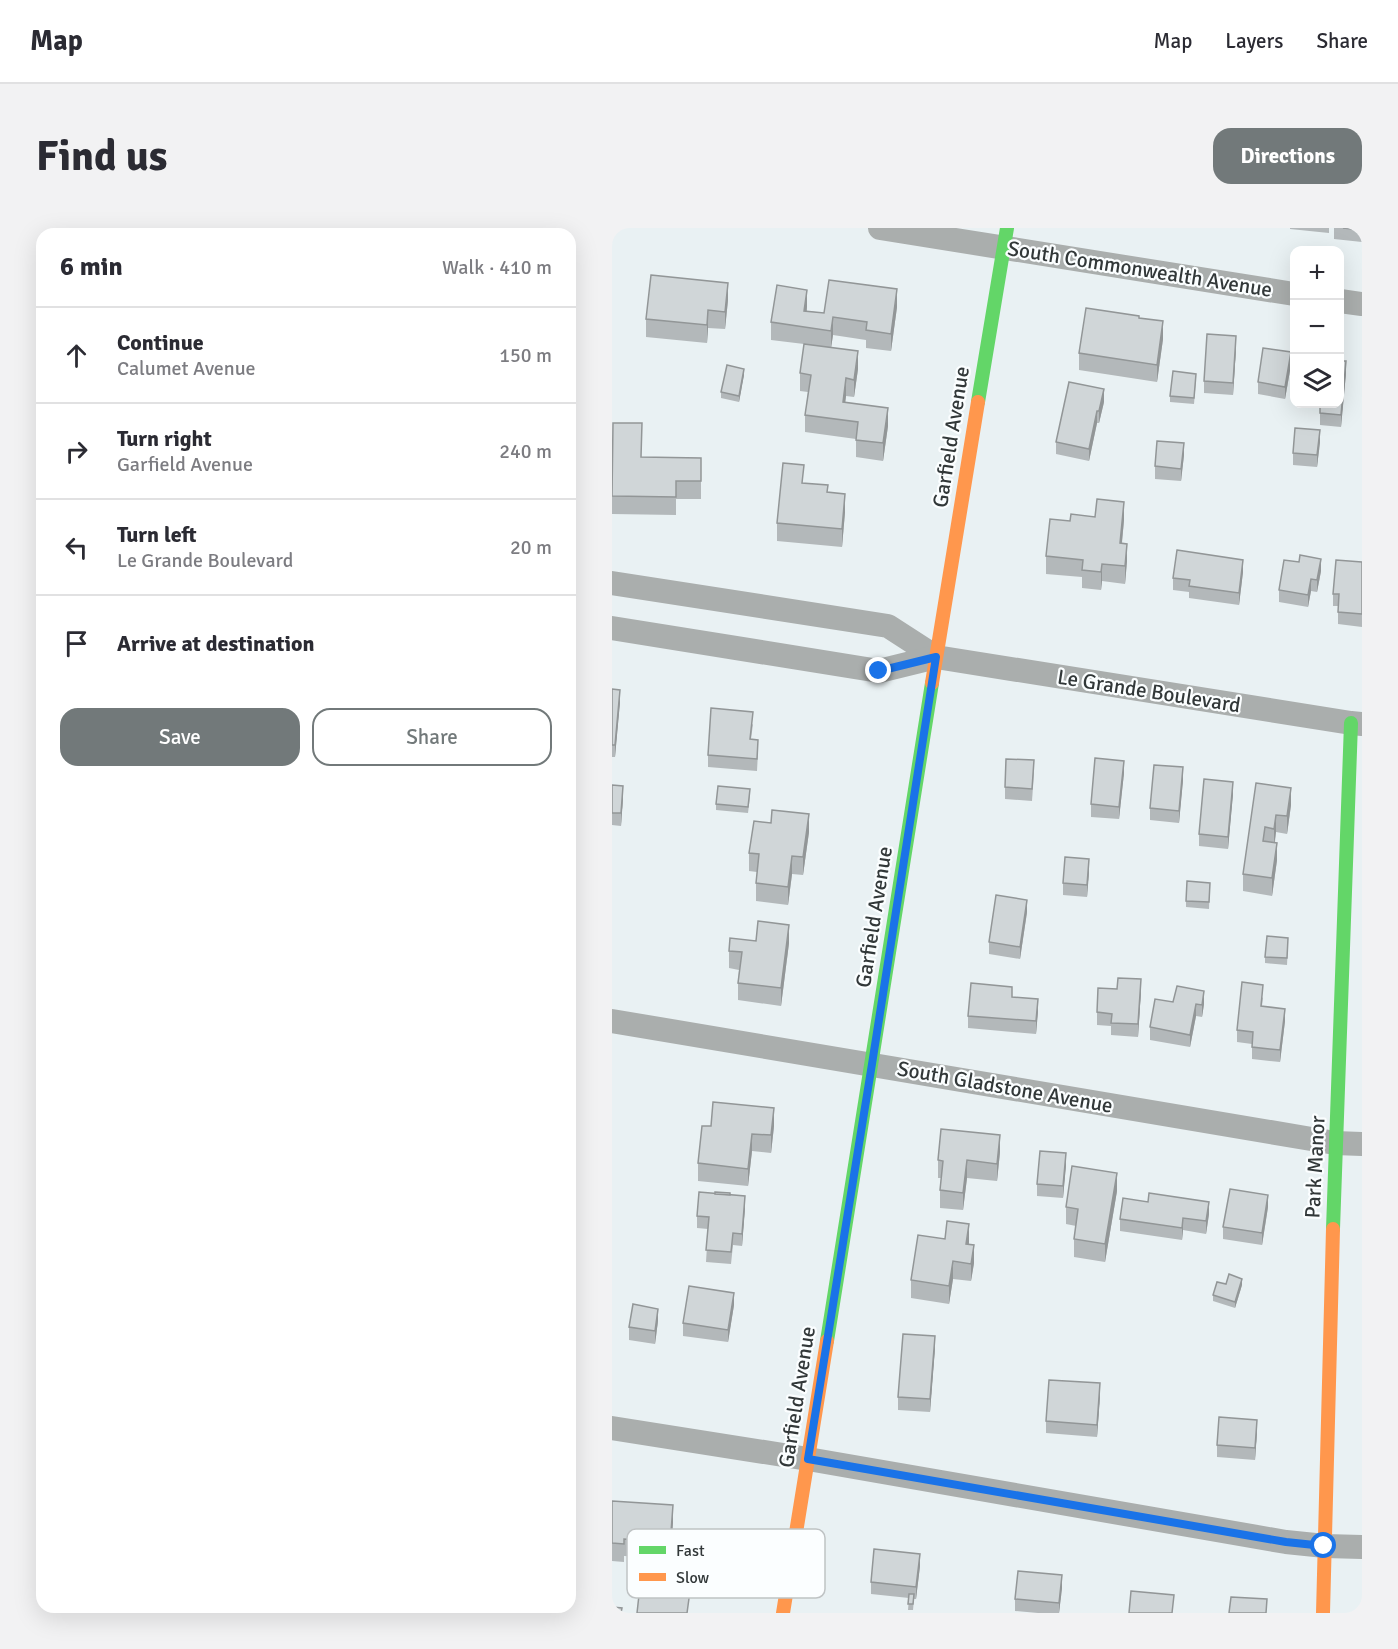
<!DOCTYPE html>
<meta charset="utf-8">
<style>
:root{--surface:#fff;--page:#f2f2f3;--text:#2b2b33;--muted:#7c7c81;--line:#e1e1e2;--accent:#72797a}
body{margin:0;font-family:Signika,sans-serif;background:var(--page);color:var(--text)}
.controls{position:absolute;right:18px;top:18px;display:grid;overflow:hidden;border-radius:12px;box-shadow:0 6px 24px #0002}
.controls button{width:54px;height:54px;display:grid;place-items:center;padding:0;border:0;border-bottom:2px solid var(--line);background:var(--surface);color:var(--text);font:30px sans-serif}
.stop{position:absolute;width:18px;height:18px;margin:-14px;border:4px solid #1a73e8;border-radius:50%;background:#fff}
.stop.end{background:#1a73e8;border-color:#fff;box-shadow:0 2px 6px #0008}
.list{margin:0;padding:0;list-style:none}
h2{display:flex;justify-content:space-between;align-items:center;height:78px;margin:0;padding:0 24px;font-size:26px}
h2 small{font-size:20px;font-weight:400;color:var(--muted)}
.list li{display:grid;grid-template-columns:39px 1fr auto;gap:18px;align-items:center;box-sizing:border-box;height:96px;padding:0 24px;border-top:2px solid var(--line)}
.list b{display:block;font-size:22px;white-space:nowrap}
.list p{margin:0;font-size:20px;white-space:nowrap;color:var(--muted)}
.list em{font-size:20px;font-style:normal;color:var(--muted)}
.actions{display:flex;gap:12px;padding:18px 24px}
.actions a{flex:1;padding:14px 0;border:2px solid var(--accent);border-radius:18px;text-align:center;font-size:21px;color:var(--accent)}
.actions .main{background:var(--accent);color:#fff}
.icon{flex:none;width:33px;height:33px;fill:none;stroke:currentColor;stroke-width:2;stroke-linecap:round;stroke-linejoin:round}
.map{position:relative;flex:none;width:750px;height:1385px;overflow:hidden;border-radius:18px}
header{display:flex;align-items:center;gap:36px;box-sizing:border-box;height:84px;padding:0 30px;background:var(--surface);border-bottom:2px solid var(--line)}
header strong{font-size:28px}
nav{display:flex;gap:33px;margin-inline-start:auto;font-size:21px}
.intro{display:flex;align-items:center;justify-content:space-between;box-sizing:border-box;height:144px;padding:0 36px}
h1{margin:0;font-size:42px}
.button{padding:15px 27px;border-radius:18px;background:var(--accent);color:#fff;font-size:21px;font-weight:700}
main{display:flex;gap:36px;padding:0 36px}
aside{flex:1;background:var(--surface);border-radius:18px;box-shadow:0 6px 24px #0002}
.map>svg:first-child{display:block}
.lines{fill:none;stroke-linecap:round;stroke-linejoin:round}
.street{stroke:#aaaead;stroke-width:24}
.fast{stroke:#63d668;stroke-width:14}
.slow{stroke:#ff974d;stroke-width:14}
.wall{fill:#b3b8ba}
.shaded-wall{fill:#929697}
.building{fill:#d0d6d8;stroke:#929697;stroke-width:1.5}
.route{stroke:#1a73e8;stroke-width:8}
.labels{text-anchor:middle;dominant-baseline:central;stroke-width:4.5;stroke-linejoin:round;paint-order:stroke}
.street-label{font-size:21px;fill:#323839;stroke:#fbfeff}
.key{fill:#fbfeff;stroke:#bfc3c4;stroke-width:1.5}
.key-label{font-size:16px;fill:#323839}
</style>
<header>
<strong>Map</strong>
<nav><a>Map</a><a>Layers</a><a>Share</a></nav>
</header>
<div class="intro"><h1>Find us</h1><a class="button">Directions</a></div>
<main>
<aside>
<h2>6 min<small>Walk · 410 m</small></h2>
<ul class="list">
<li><svg class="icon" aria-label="ahead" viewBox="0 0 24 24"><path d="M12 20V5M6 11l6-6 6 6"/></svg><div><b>Continue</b><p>Calumet Avenue</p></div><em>150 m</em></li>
<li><svg class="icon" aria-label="right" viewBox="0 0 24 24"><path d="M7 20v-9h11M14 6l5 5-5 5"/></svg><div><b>Turn right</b><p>Garfield Avenue</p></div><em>240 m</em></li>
<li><svg class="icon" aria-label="left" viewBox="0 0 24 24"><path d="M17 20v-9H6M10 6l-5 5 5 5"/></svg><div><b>Turn left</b><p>Le Grande Boulevard</p></div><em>20 m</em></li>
<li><svg class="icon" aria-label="arrive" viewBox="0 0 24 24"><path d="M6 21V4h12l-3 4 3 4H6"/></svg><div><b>Arrive at destination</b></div></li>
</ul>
<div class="actions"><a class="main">Save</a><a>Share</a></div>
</aside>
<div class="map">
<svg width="750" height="1385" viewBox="0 0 750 1385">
<rect width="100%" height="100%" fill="#e9f1f3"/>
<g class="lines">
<g class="street">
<polyline points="268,0 682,66"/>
<polyline points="728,73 750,76"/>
<polyline points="0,355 276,398 324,429"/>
<polyline points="0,400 267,443 324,429 739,495 750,496"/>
<polyline points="0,793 723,915 750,916"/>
<polyline points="0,1200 196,1231 674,1314 713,1318 750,1319"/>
</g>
<g class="fast">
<polyline points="366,174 395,0"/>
<polyline points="721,1001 739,495"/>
<polyline points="215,1113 320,455"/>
</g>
<g class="slow">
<polyline points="320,455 366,174"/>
<polyline points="171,1385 215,1113"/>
<polyline points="711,1385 721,1001"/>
</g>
</g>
<g class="wall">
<polygon points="678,0 717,0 717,5 678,1"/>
<polygon points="722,0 750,0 750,14 722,11"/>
<polygon points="116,72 113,101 96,100 95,115 34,109 34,91"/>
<polygon points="195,79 195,83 212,85 285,79 279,123 254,120 254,112 221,107 219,120 246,141 242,169 234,168 233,175 276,198 271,233 244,229 244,211 193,204 193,187 196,164 188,163 188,145 192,116 159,112 159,94"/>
<polygon points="527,90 551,111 545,154 467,142 467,125"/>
<polygon points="624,121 621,167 592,165 592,153"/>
<polygon points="679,137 673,171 646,166 646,154"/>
<polygon points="734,145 729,199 708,197 708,185"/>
<polygon points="132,147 127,174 109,170 109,164"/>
<polygon points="584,152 582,176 558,174 558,168"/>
<polygon points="492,174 487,195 485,195 477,233 444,226 444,214"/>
<polygon points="708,214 705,239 681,237 681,225"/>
<polygon points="572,227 569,253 543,251 543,238"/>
<polygon points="30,229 89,230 89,271 64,271 64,287 0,286 0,254"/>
<polygon points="192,255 216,264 233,284 230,319 165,313 165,295"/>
<polygon points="512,292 510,315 515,333 513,356 490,353 489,362 470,360 470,349 434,346 434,328 458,293"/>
<polygon points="750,334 750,399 726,396 726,378 721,378 721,366"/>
<polygon points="709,343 705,364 699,363 696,379 667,374 667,362"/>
<polygon points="631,344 627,377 577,370 577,364 561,362 561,350"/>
<polygon points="0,461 8,474 3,529 0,529"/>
<polygon points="141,496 139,511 146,524 145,543 96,539 96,527"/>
<polygon points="422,544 420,573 393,571 393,559"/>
<polygon points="512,545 507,591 479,589 479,576"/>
<polygon points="571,552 567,595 538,592 538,580"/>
<polygon points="644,555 679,577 675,606 664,604 663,614 665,632 660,668 631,663 631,646"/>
<polygon points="0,557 11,570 9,598 0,597"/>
<polygon points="621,566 616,621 587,618 587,606"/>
<polygon points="138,568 136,585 104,582 104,576"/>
<polygon points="197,604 191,647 180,646 176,677 144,673 144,655 145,644 137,643 137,625"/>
<polygon points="477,644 475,669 451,667 451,655"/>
<polygon points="598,655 597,681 574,679 574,673"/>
<polygon points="415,684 408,731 377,726 377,714"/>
<polygon points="144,713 177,715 169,778 126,772 126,755 127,742 117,740 117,723"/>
<polygon points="676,716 675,737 653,735 653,729"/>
<polygon points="529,763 526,809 499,807 499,798 485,797 485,784"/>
<polygon points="400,769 426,783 424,806 356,800 356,788"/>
<polygon points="651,769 650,778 673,793 668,834 640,831 640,816 625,814 625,802"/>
<polygon points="561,774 592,776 590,789 584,788 578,819 538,812 538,799"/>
<polygon points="99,898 162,898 159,925 140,923 136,958 86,953 86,935"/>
<polygon points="388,924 385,953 355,950 351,982 328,980 328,962 329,950 326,950 326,932"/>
<polygon points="454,937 451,970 425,968 425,956"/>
<polygon points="505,963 493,1034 462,1029 462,1011 464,998 454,996 454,979"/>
<polygon points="118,967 133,980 130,1018 121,1017 119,1036 94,1034 96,1001 85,1000 85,988"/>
<polygon points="656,979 650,1017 611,1011 611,999"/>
<polygon points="597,986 594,1006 571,1002 570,1012 508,1003 508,991"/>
<polygon points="333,1011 357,1014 357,1016 362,1035 359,1053 341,1051 337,1076 299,1070 299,1052"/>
<polygon points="630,1057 623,1080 601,1073 601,1067"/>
<polygon points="122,1077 116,1114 71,1108 71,1095"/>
<polygon points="46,1093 43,1116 17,1112 17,1099"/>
<polygon points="323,1120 318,1184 286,1182 286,1169"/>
<polygon points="488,1168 485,1209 434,1205 434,1193"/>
<polygon points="645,1204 643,1232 605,1229 605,1217"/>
<polygon points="0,1273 61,1294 59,1322 30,1320 29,1329 12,1328 12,1334 0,1333"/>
<polygon points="308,1338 304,1371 302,1371 301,1382 296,1382 297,1370 259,1366 259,1354"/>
<polygon points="450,1360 447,1385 426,1385 403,1383 403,1371"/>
</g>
<g class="shaded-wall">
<polygon points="116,55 116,72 113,101 113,84"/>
<polygon points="285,61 285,79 279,123 279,106"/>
<polygon points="195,62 195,79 192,100 192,83"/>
<polygon points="96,82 96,100 95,115 95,97"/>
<polygon points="221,89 221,107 219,120 219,103"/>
<polygon points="551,93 551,111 545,154 545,137"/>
<polygon points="624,108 624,121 621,167 621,155"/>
<polygon points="246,123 246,141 242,169 242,152"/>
<polygon points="679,124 679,137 673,171 673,159"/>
<polygon points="734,133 734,145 729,199 729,187"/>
<polygon points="132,141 132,147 127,174 127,168"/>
<polygon points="234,150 234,168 231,192 231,174"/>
<polygon points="492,161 492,174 487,195 487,183"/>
<polygon points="276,180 276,198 271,233 271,215"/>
<polygon points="485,183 485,195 477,233 477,221"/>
<polygon points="708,202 708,214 705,239 705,227"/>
<polygon points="572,215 572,227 569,253 569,241"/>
<polygon points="233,266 233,284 230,319 230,301"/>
<polygon points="512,274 512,292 508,333 508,315"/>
<polygon points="515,316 515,333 513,356 513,338"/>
<polygon points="709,331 709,343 705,364 705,352"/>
<polygon points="631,332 631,344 627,377 627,365"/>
<polygon points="490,336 490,353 489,362 489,344"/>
<polygon points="699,351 699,363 696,379 696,367"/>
<polygon points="8,462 8,474 3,529 3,517"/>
<polygon points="512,533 512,545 507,591 507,579"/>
<polygon points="571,539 571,552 567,595 567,583"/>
<polygon points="621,554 621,566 616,621 616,609"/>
<polygon points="11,558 11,570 9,598 9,585"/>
<polygon points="679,560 679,577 675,606 675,588"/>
<polygon points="197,586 197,604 191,647 191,629"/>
<polygon points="664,587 664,604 662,618 662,601"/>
<polygon points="665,615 665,632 660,668 660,650"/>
<polygon points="180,628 180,646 176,677 176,659"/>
<polygon points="477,631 477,644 475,669 475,657"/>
<polygon points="415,672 415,684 408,731 408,719"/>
<polygon points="177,697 177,715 169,778 169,760"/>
<polygon points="529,751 529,763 526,809 526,796"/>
<polygon points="592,763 592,776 590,789 590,777"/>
<polygon points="426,771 426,783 424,806 424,793"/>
<polygon points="584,776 584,788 578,819 578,807"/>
<polygon points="673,781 673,793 668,834 668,822"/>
<polygon points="162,880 162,898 159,925 159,907"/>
<polygon points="140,906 140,923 136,958 136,941"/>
<polygon points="388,907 388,924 385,953 385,936"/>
<polygon points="454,925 454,937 451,970 451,958"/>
<polygon points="355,932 355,950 351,982 351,965"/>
<polygon points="505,945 505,963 493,1034 493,1016"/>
<polygon points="656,967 656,979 650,1017 650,1005"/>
<polygon points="133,968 133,980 130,1018 130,1006"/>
<polygon points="597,974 597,986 594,1006 594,993"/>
<polygon points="571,990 571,1002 570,1012 570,1000"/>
<polygon points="357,996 357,1014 354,1034 354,1016"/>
<polygon points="362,1017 362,1035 359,1053 359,1036"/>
<polygon points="341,1033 341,1051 337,1076 337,1058"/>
<polygon points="630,1051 630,1057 623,1080 623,1074"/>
<polygon points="122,1065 122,1077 116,1114 116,1102"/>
<polygon points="46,1081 46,1093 43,1116 43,1103"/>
<polygon points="323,1108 323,1120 318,1184 318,1171"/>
<polygon points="488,1155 488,1168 485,1209 485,1197"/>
<polygon points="645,1192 645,1204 643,1232 643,1220"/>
<polygon points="61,1277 61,1294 59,1322 59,1304"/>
<polygon points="30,1302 30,1320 29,1329 29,1312"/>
<polygon points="308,1326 308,1338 304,1371 304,1359"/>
<polygon points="450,1347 450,1360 447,1385 447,1375"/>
</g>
<g class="building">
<polygon points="731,0 750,0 750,2"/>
<polygon points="39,47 116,55 113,84 96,82 95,97 34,91"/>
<polygon points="217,52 285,61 279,106 254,102 255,94 221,89 219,103 159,94 165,57 195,62 192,83 212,85"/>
<polygon points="474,80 527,88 527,90 551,93 545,137 467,125"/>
<polygon points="595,106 624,108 621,155 592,153"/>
<polygon points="192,116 246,123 242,152 234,150 231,174 276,180 271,215 244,212 246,194 193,187 199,147 188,145"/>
<polygon points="651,120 679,124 673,159 646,154"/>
<polygon points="728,133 734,133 729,187 708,185 708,176 728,176"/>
<polygon points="115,137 132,141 127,168 109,164"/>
<polygon points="561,143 584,146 582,170 558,168"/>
<polygon points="457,154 492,161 487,183 485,183 477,221 444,214"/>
<polygon points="1,195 30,195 29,229 89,230 89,253 64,253 64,269 0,268"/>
<polygon points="683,200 708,202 705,227 681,225"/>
<polygon points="545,213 572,215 569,241 543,238"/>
<polygon points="171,235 192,237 190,255 216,257 215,264 233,266 230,301 165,295"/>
<polygon points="485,271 512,274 508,315 515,316 513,338 490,336 489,344 470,342 471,332 434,328 438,291 458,293 459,286 483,289"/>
<polygon points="565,322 631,332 627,365 577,358 578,352 561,350"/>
<polygon points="688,327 709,331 705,352 699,351 696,367 667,362 672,332 687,334"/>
<polygon points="724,332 750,334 750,386 726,384 727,366 721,366"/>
<polygon points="0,461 8,462 3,517 0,517"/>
<polygon points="99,480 141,484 138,511 146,512 145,531 96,527"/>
<polygon points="483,530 512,533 507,579 479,576"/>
<polygon points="394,531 422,532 420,561 393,559"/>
<polygon points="542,537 571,539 567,583 538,580"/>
<polygon points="592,551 621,554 616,609 587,606"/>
<polygon points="644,555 679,560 675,588 664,587 662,601 653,599 651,613 665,615 660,650 631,646"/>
<polygon points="0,557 11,558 9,585 0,585"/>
<polygon points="106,558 138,561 136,579 104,576"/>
<polygon points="160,582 197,586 191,629 180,628 176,659 144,655 147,626 137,625 142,593 159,595"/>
<polygon points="453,629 477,631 475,657 451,655"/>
<polygon points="575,653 598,655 597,674 574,673"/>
<polygon points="384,667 415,672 408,719 377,714"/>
<polygon points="146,693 177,697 169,760 126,755 130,724 117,723 118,710 144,713"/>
<polygon points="655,708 676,710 675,730 653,729"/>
<polygon points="506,750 529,751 526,796 499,795 500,786 485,784 486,760 505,761"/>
<polygon points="630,754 651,757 649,778 673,781 668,822 640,819 641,804 625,802"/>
<polygon points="359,755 400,759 400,769 426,771 424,793 356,788"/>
<polygon points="565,758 592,763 590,777 584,776 578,807 538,799 543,771 561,774"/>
<polygon points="101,874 162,880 159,907 140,906 136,941 86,935 90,898 99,898"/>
<polygon points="329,901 388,907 385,936 355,932 351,965 328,962 331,933 326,932"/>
<polygon points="428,923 454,925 451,958 425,956"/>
<polygon points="460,938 505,945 493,1016 462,1011 466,981 454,979"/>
<polygon points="618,961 656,967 650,1005 611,999"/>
<polygon points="87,964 133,968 130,1006 121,1005 119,1024 94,1022 97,989 85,988"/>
<polygon points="103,964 118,965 118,967 103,966"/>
<polygon points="537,965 597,974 594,993 571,990 570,1000 508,991 511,970 536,974"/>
<polygon points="335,993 357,996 354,1016 362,1017 359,1036 341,1033 337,1058 299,1052 306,1007 333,1011"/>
<polygon points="617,1046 630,1051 623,1074 601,1067 605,1054 614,1056"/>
<polygon points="77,1058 122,1065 116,1102 71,1095"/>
<polygon points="21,1076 46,1081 43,1103 17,1099"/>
<polygon points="291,1106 323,1108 318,1171 286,1169"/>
<polygon points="437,1152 488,1155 485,1197 434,1193"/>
<polygon points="607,1189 645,1192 643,1220 605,1217"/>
<polygon points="0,1273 61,1277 59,1304 30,1302 29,1312 12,1311 12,1316 0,1315"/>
<polygon points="262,1321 308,1326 304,1359 259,1354"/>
<polygon points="406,1343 450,1347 447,1375 403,1371"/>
<polygon points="28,1358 78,1363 75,1385 25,1385"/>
<polygon points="519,1363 562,1367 560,1385 517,1385"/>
<polygon points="297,1366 302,1366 301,1376 296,1376"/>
<polygon points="619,1369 655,1371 654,1385 617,1385"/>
<polygon points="0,1379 10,1380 9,1385 0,1385"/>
</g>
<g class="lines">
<polyline class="route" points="267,443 324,429 260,836 196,1231 674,1314 712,1318"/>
</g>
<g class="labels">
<g class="street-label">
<text transform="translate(528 41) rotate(9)">South Commonwealth Avenue</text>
<text transform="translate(339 209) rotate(-81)">Garfield Avenue</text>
<text transform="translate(537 463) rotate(9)">Le Grande Boulevard</text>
<text transform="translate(262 689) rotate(-81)">Garfield Avenue</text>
<text transform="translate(393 859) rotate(10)">South Gladstone Avenue</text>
<text transform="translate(703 939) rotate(-87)">Park Manor</text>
<text transform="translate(185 1169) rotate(-81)">Garfield Avenue</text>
</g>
</g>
<rect x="15" y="1301" width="198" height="69" rx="9" class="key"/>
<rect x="27" y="1318" width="27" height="8" fill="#63d668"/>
<rect x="27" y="1345" width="27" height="8" fill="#ff974d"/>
<g class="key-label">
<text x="64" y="1328">Fast</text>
<text x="64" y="1355">Slow</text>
</g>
</svg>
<div class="controls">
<button>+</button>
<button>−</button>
<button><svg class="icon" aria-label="layers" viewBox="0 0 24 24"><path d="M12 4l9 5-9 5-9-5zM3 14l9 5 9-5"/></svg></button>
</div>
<div class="stop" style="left:712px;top:1318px"></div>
<div class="stop end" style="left:267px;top:443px"></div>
</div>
</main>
